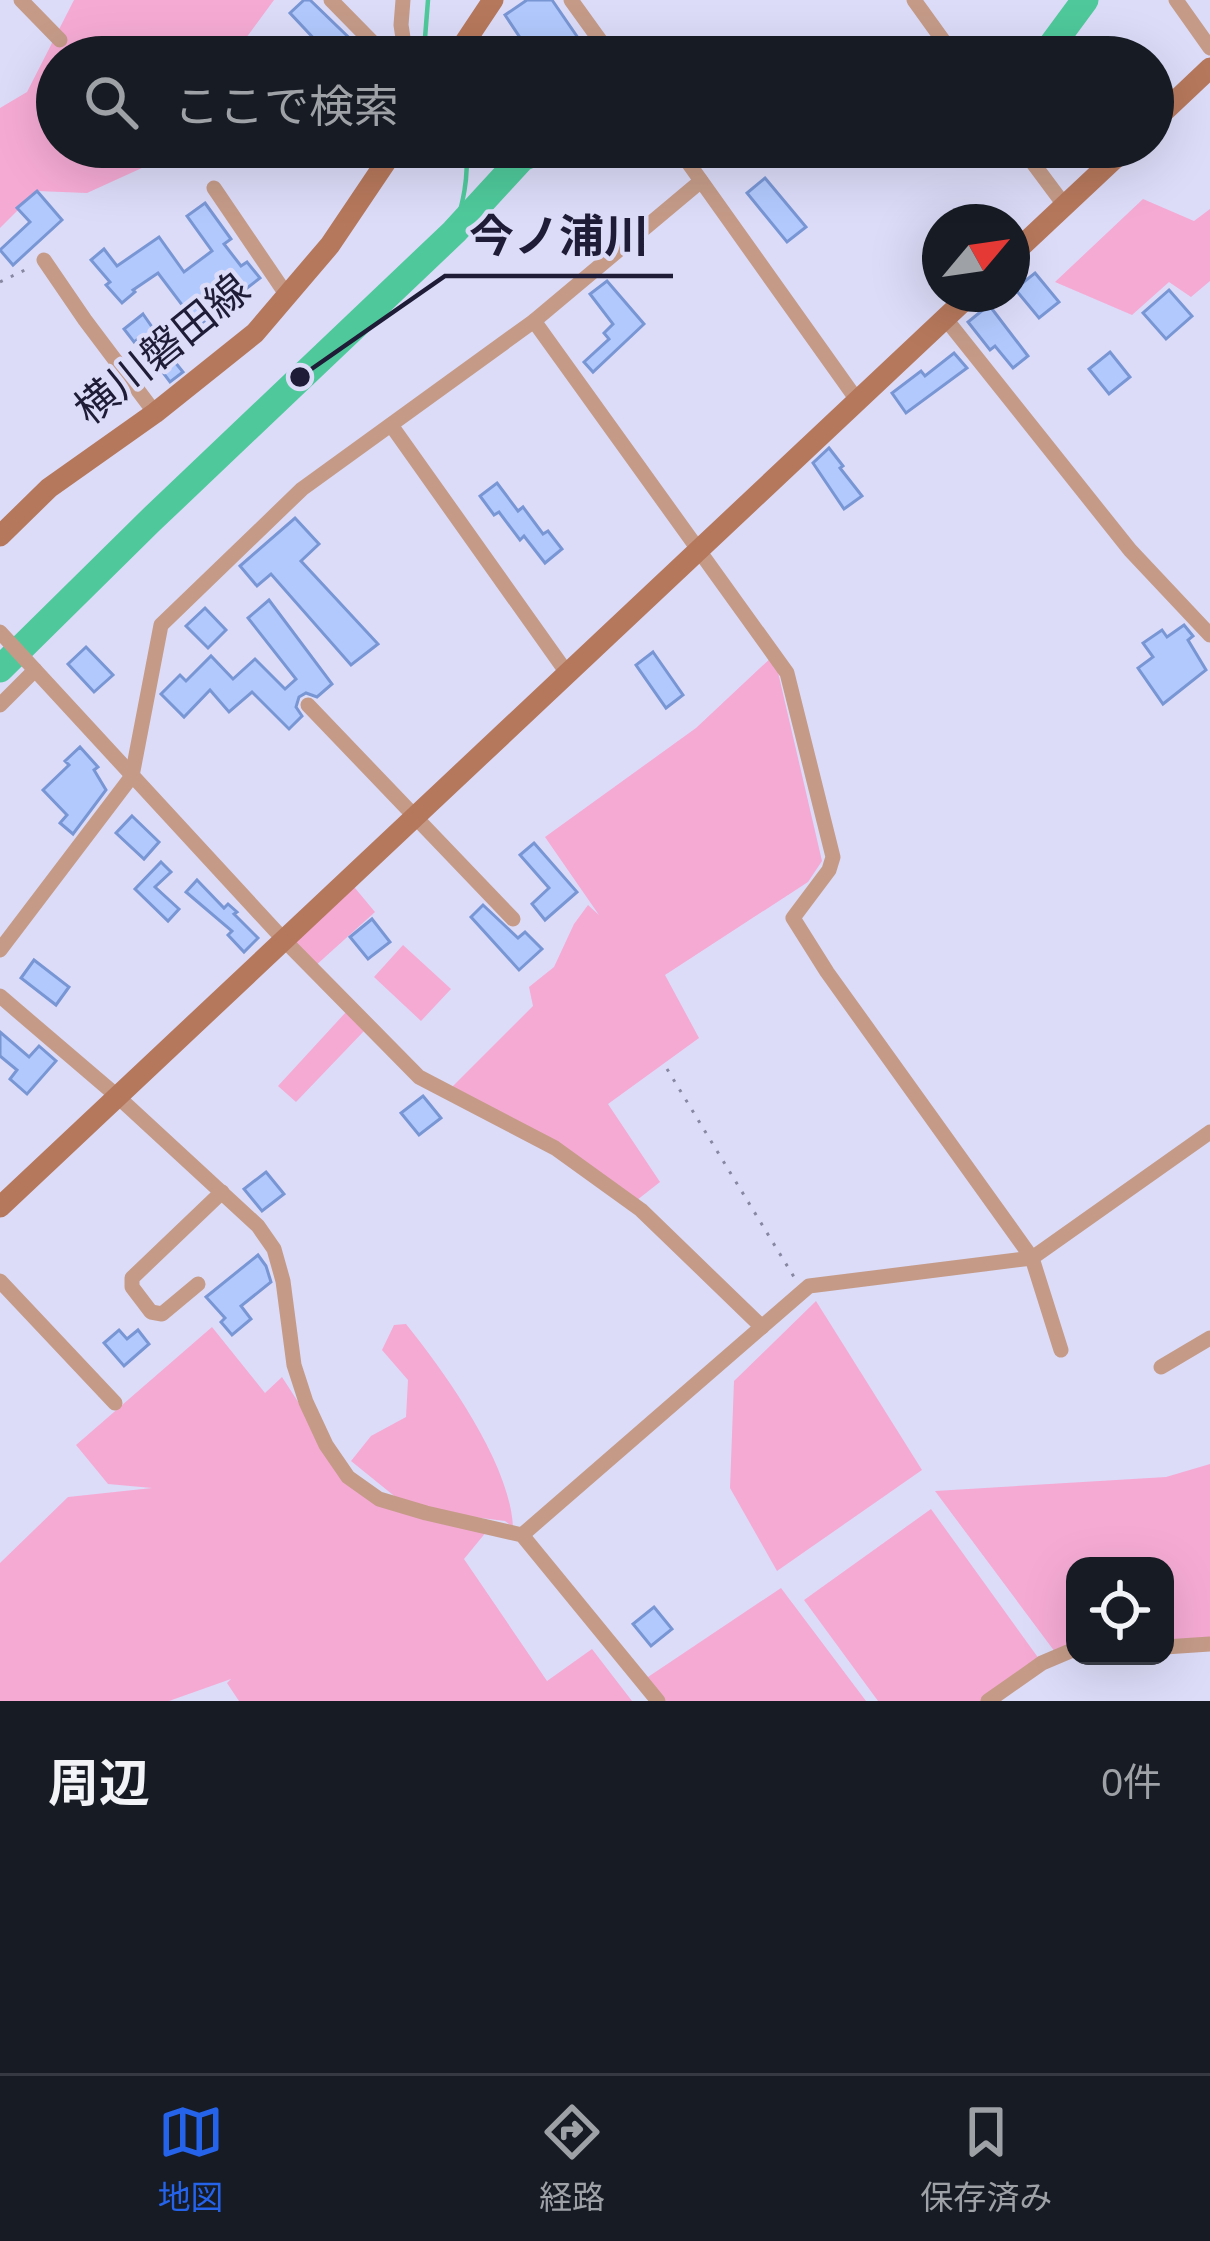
<!DOCTYPE html>
<html lang="ja">
<meta charset="utf-8">
<style>
:root{--surface:#171b24;--page:#20242c;--text:#f1f3f6;--muted:#9ea1a6;--line:#363941;--accent:#2563eb}
body{margin:0;font-family:Helvetica,"Noto Sans JP",sans-serif;background:var(--page);color:var(--text)}
.controls{position:absolute;right:36px;bottom:36px;display:grid;overflow:hidden;border-radius:24px;box-shadow:0 12px 48px #0002}
.controls button{width:108px;height:108px;display:grid;place-items:center;padding:0;border:0;border-bottom:3px solid var(--line);background:var(--surface);color:var(--text);font:60px sans-serif}
.compass{position:absolute;left:922px;top:204px;width:108px;height:108px;border-radius:50%;background:var(--surface);box-shadow:0 12px 48px #0002;rotate:61deg}
.list{margin:0;padding:0;list-style:none}
h2{display:flex;justify-content:space-between;align-items:center;height:156px;margin:0;padding:0 48px;font-size:51px}
h2 small{font-size:39px;font-weight:400;color:var(--muted)}
.icon{flex:none;width:66px;height:66px;fill:none;stroke:currentColor;stroke-width:2;stroke-linecap:round;stroke-linejoin:round}
.map{position:relative;flex:none;width:1210px;height:1701px;overflow:hidden}
.search{position:absolute;background:var(--surface);box-shadow:0 12px 48px #0002;left:36px;right:36px;top:36px;height:132px;display:flex;align-items:center;gap:30px;box-sizing:border-box;padding:0 42px;border-radius:66px;color:var(--muted);font-size:45px}
.sheet{height:372px;background:var(--surface)}
nav{display:flex;justify-content:space-around;align-items:center;box-sizing:border-box;height:168px;border-top:3px solid var(--line);background:var(--surface);font-size:33px;color:var(--muted)}
nav a{display:grid;justify-items:center;gap:6px}
nav .on{color:var(--accent)}
.map>svg:first-child{display:block}
.green{fill:#f5aad4}
.lines{fill:none;stroke-linecap:round;stroke-linejoin:round}
.stream{stroke:#4fc99b;stroke-width:4.5}
.river{stroke:#4fc99b;stroke-width:27}
.building{fill:#b1c9fd;stroke:#7996d4;stroke-width:3}
.path{stroke:#8887a2;stroke-width:3;stroke-dasharray:3 9;stroke-linecap:butt}
.street{stroke:#c59b88;stroke-width:15}
.secondary{stroke:#b6785c;stroke-width:21}
.labels{text-anchor:middle;dominant-baseline:central;stroke-width:9;stroke-linejoin:round;paint-order:stroke}
.street-label{font-size:42px;fill:#1e1c36;stroke:#dcdcf9}
.leader{fill:none;stroke:#1e1c36;stroke-width:4.5}
.callout-dot{fill:#1e1c36;stroke:#dcdcf9;stroke-width:4.5}
.callout-label{font-size:45px;text-anchor:middle;font-weight:bold;fill:#1e1c36;stroke:#dcdcf9;stroke-width:9;stroke-linejoin:round;paint-order:stroke}
</style>
<div class="map">
<svg width="1210" height="1701" viewBox="0 0 1210 1701">
<rect width="100%" height="100%" fill="#dcdcf9"/>
<g class="green">
<polygon points="74,0 274,0 232,57 57,57 57,147 180,147 177,152 87,193 37,191 0,228 0,108 27,92"/>
<polygon points="1143,199 1194,221 1210,209 1210,281 1191,297 1169,282 1132,315 1055,282"/>
<polygon points="774,655 822,861 808,882 665,975 699,1038 608,1104 660,1182 632,1204 508,1120 447,1092 533,1006 529,987 554,967 574,924 588,905 599,915 545,837 696,728"/>
<polygon points="350,882 375,912 314,967 288,940"/>
<polygon points="403,945 451,989 421,1021 374,977"/>
<polygon points="346,1012 364,1031 296,1102 278,1086"/>
<polygon points="816,1301 922,1470 777,1571 730,1488 734,1381"/>
<path d="M 406,1324 C 446,1374 510,1463 513,1527 L 505,1521 L 433,1512 L 487,1531 L 464,1559 L 547,1681 L 592,1649 L 632,1701 L 239,1701 L 227,1683 L 231,1679 L 169,1701 L 0,1701 L 0,1563 L 68,1497 L 152,1488 L 108,1484 L 76,1445 L 212,1327 L 265,1393 L 282,1377 L 326,1445 L 367,1490 L 398,1499 L 351,1461 L 371,1436 L 406,1417 L 408,1380 L 382,1350 L 394,1325 Z"/>
<polygon points="1210,1464 1210,1640 1165,1645 1165,1566 1075,1566 1075,1654 1058,1656 935,1491 1166,1477"/>
<polygon points="931,1509 1042,1663 988,1701 878,1701 804,1600"/>
<polygon points="781,1588 866,1701 657,1701 642,1681"/>
</g>
<g class="lines">
<g class="stream">
<polyline points="428,0 425,38 433,57"/>
<path d="M 454,232 C 463,203 469,178 466,147"/>
</g>
<g class="river">
<polyline points="1043,57 1085,0"/>
<polyline points="697,147 732,147"/>
<polyline points="0,669 150,521 454,232 522,158 550,147"/>
</g>
</g>
<g class="building">
<polygon points="304,0 310,0 369,57 304,57 318,43 290,13"/>
<polygon points="527,0 552,0 585,48 571,57 533,57 505,15"/>
<polygon points="765,178 806,227 787,242 747,193"/>
<polygon points="37,191 62,220 13,265 0,250 30,222 17,208"/>
<polygon points="205,203 231,239 224,244 241,266 247,262 260,278 198,326 158,273 133,290 135,292 122,303 106,285 110,282 91,260 104,249 117,266 159,237 184,272 212,251 187,216"/>
<polygon points="1035,273 1059,302 1039,318 1015,289"/>
<polygon points="607,281 644,324 593,372 584,362 609,339 604,333 613,324 590,294"/>
<polygon points="1169,290 1192,316 1166,339 1143,313"/>
<polygon points="989,305 1028,356 1013,368 995,346 990,350 968,322"/>
<polygon points="143,314 168,350 166,351 183,372 170,382 138,339 134,342 124,329"/>
<polygon points="1110,352 1130,377 1109,394 1089,369"/>
<polygon points="954,353 967,368 906,413 892,393 921,371 925,376"/>
<polygon points="829,448 843,466 840,468 862,496 844,509 813,463"/>
<polygon points="497,483 518,511 523,507 543,534 548,531 562,549 545,563 524,536 520,540 499,512 494,515 480,496"/>
<polygon points="295,518 319,544 301,561 378,644 351,665 271,574 257,586 240,566"/>
<polygon points="269,600 332,684 317,697 306,693 299,697 296,707 302,716 289,729 252,692 229,712 210,690 184,717 161,694 180,675 186,681 211,656 233,679 255,659 285,689 296,679 248,618"/>
<polygon points="205,608 226,630 208,648 186,626"/>
<polygon points="1184,625 1193,636 1188,640 1206,670 1163,704 1138,668 1153,657 1143,643 1162,630 1167,637"/>
<polygon points="86,647 113,675 94,692 68,664"/>
<polygon points="653,652 683,695 666,708 636,665"/>
<polygon points="80,747 98,767 94,770 106,790 73,834 60,823 67,815 43,790 69,765 65,761"/>
<polygon points="132,816 159,842 144,859 116,833"/>
<polygon points="534,843 577,892 545,920 532,904 549,888 520,855"/>
<polygon points="161,862 171,872 155,887 179,909 168,921 135,889"/>
<polygon points="197,880 224,908 228,904 237,912 234,914 258,938 244,952 228,935 232,931 186,892"/>
<polygon points="483,905 518,938 525,932 542,949 519,970 471,917"/>
<polygon points="372,919 390,942 368,959 350,937"/>
<polygon points="34,960 69,987 56,1005 21,978"/>
<polygon points="0,1032 29,1057 39,1046 56,1061 27,1094 10,1079 17,1070 0,1056"/>
<polygon points="423,1096 441,1118 419,1135 401,1113"/>
<polygon points="266,1172 284,1194 262,1211 244,1189"/>
<polygon points="258,1255 266,1266 271,1282 241,1306 251,1319 232,1335 221,1322 225,1318 206,1297"/>
<polygon points="119,1330 127,1339 138,1330 149,1344 124,1366 104,1343"/>
<polygon points="654,1607 672,1629 651,1646 633,1624"/>
</g>
<g class="lines">
<g class="path">
<polyline points="0,282 31,267"/>
<polyline points="667,1069 794,1277"/>
</g>
<g class="street">
<polyline points="21,0 60,40"/>
<polyline points="331,0 387,57"/>
<polyline points="403,0 401,25 406,57"/>
<polyline points="571,0 612,57"/>
<polyline points="914,0 955,57"/>
<polyline points="1176,0 1210,48"/>
<polyline points="677,147 857,400"/>
<polyline points="1021,147 1065,206"/>
<polyline points="214,188 288,297"/>
<polyline points="44,260 85,320 155,413"/>
<polyline points="945,318 1130,550 1210,635"/>
<polyline points="534,321 787,673 833,857 829,870 793,918 827,972 1032,1258 1061,1350"/>
<polyline points="391,425 567,673"/>
<polyline points="0,632 284,940 419,1077 555,1148 641,1210 762,1327"/>
<polyline points="0,705 35,670"/>
<polyline points="308,705 513,919"/>
<polyline points="0,950 132,776 161,625 302,489 534,321 701,181"/>
<polyline points="0,996 117,1096 258,1226 274,1249 283,1281 294,1365 306,1402 326,1445 348,1477 379,1499 426,1513 522,1535 658,1701"/>
<polyline points="0,1281 115,1403"/>
<polyline points="198,1284 162,1314 151,1312 132,1287 132,1278 222,1192"/>
<polyline points="1161,1367 1210,1338"/>
<polyline points="522,1535 809,1286 1032,1258 1210,1132"/>
<polyline points="1165,1647 1210,1644"/>
<polyline points="988,1701 1042,1663 1075,1649"/>
</g>
<g class="secondary">
<polyline points="455,57 493,0"/>
<polyline points="1153,122 1210,68"/>
<polyline points="1012,255 1127,147"/>
<polyline points="0,536 49,488 155,413 255,333 330,245 396,147"/>
<polyline points="0,1207 971,294"/>
</g>
</g>
<g class="labels">
<g class="street-label">
<text transform="translate(162 349) rotate(-39)">横川磐田線</text>
</g>
</g>
<path class="leader" d="M300 377L445 276H673"/>
<circle class="callout-dot" cx="300" cy="377" r="12"/>
<g class="callout-label">
<text x="559" y="252">今ノ浦川</text>
</g>
</svg>
<div class="controls">
<button><svg class="icon" aria-label="locate" viewBox="0 0 24 24"><circle cx="12" cy="12" r="6"/><path d="M12 2v4M12 18v4M2 12h4M18 12h4"/></svg></button>
</div>
<svg class="compass" viewBox="-18 -18 36 36"><path d="M0-13l5 13h-10z" fill="#e53935"/><path d="M0 13l5-13h-10z" fill="#9ea1a6"/></svg>
<div class="search"><svg class="icon" aria-label="search" viewBox="0 0 24 24"><circle cx="10" cy="10" r="6"/><path d="M15 15l6 6"/></svg>ここで検索</div>
</div>
<section class="sheet">
<h2>周辺<small>0件</small></h2>
<ul class="list">
</ul>
</section>
<nav>
<a class="on"><svg class="icon" aria-label="map" viewBox="0 0 24 24"><path d="M3 6l6-2 6 2 6-2v14l-6 2-6-2-6 2zM9 4v14M15 6v14"/></svg>地図</a>
<a><svg class="icon" aria-label="directions" viewBox="0 0 24 24"><path d="M12 3l9 9-9 9-9-9zM9 14v-3h6M13 9l2 2-2 2"/></svg>経路</a>
<a><svg class="icon" aria-label="saved" viewBox="0 0 24 24"><path d="M7 4h10v16l-5-4-5 4z"/></svg>保存済み</a>
</nav>
